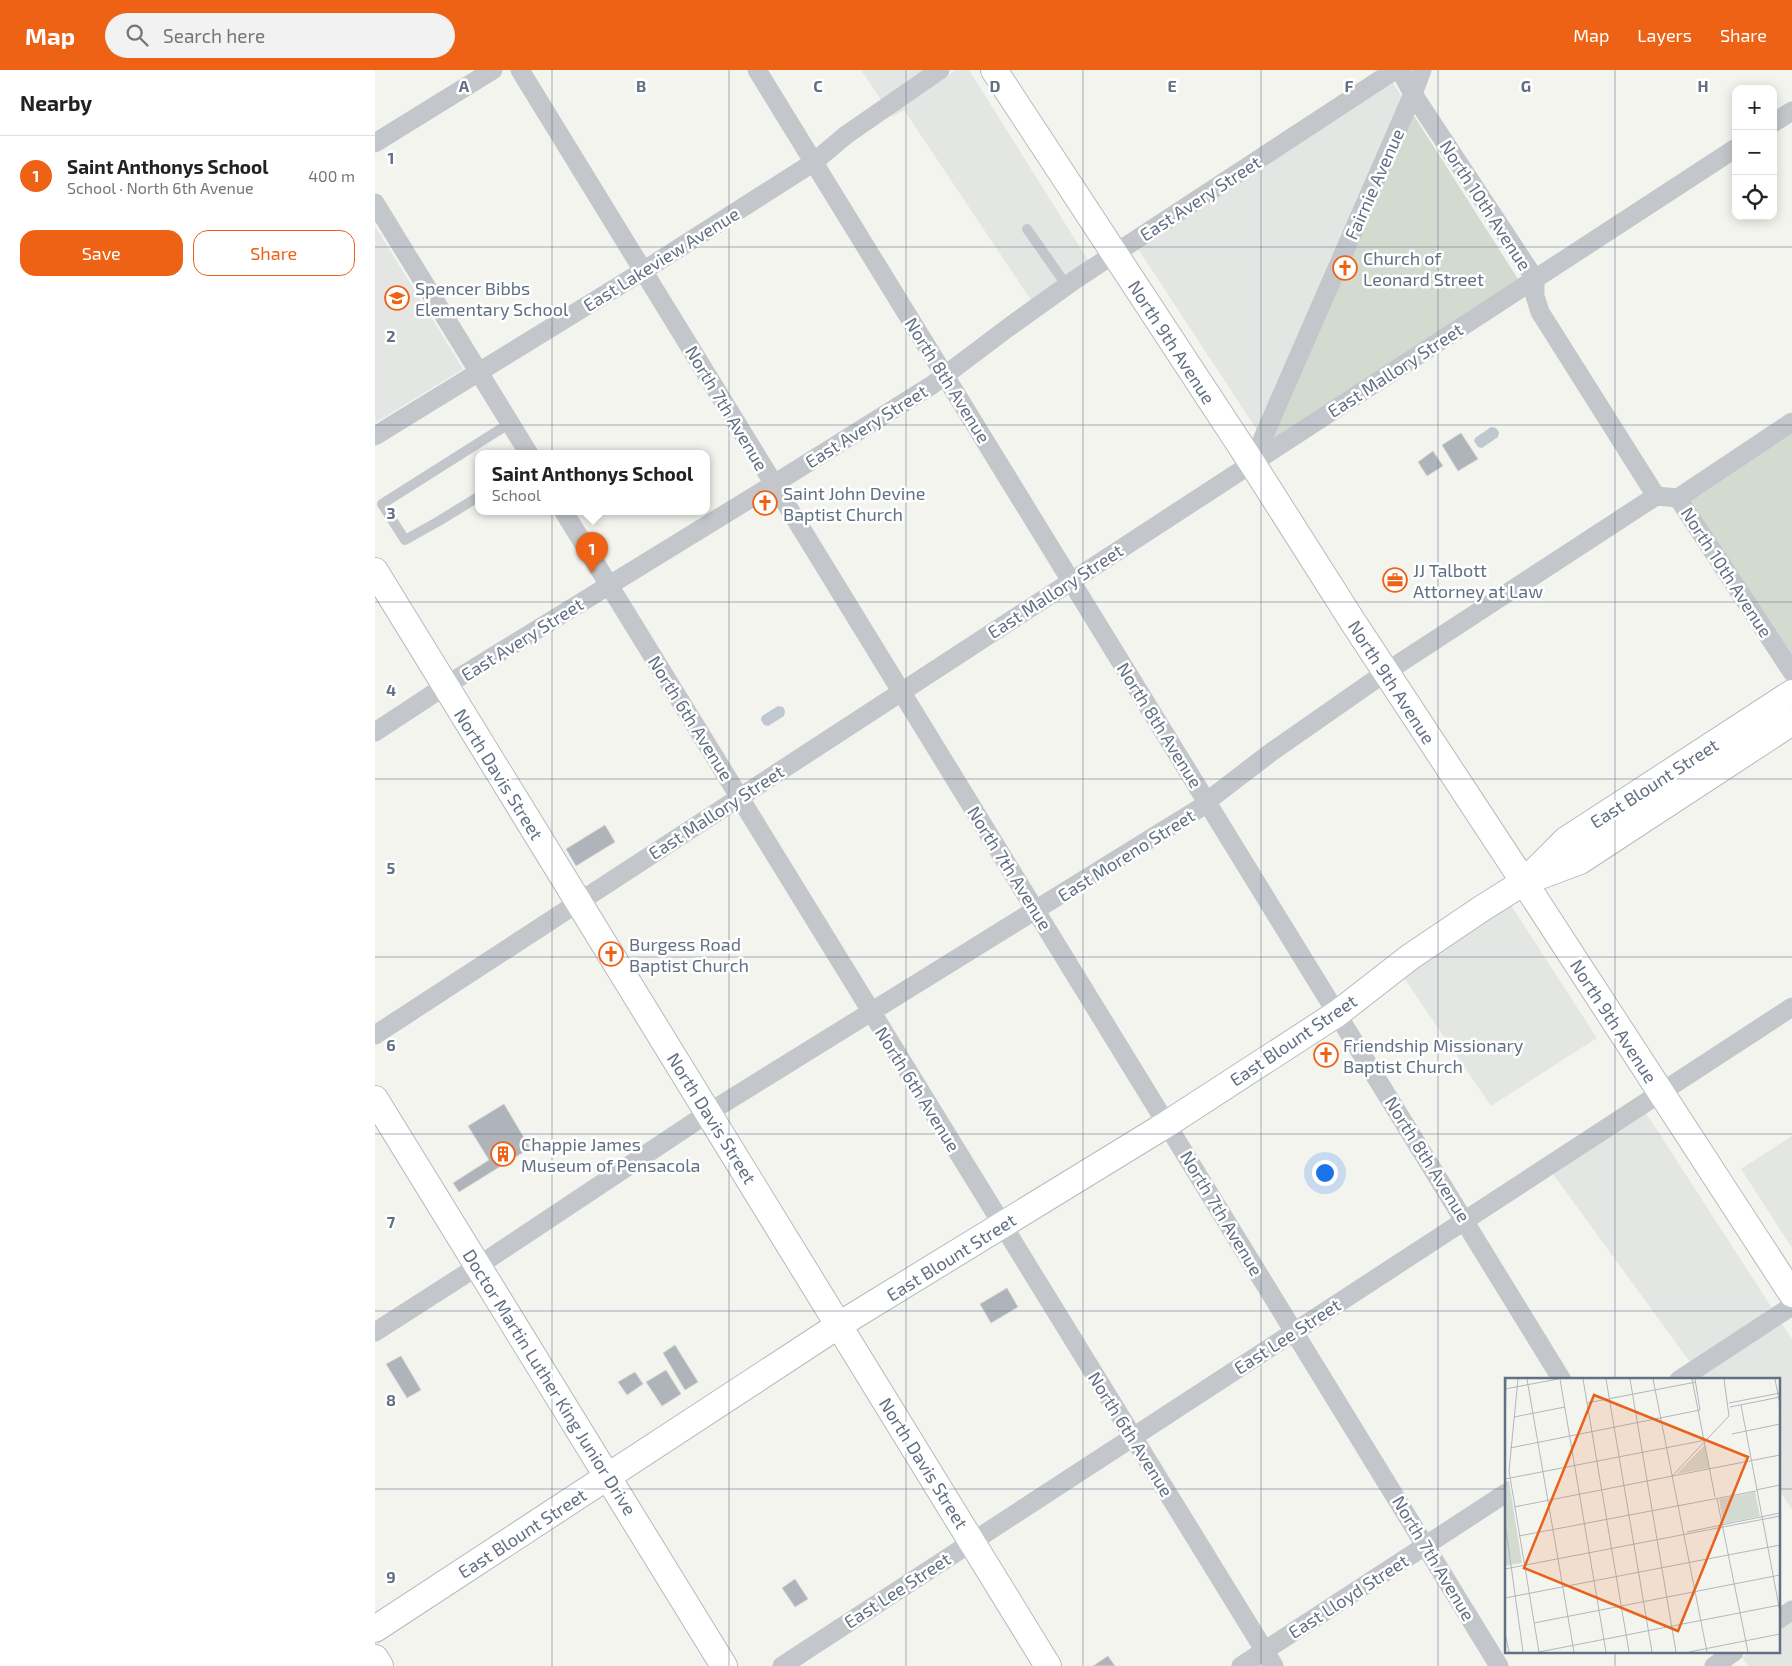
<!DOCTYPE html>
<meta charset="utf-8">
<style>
:root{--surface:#fff;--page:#f2f2f2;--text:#222;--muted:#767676;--line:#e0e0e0;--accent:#ee6216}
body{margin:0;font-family:"Exo 2",sans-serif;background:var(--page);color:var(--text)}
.controls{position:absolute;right:15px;top:15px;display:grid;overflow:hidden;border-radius:10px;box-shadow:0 2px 12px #0003}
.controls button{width:45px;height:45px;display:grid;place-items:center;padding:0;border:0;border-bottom:1px solid var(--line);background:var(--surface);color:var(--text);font:25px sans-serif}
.you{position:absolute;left:949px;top:1102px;width:18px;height:18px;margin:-12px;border:4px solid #fff;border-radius:50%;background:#1a73e8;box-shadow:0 0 0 8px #1a73e833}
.badge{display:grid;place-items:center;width:32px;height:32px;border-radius:50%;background:var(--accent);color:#fff;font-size:16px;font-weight:700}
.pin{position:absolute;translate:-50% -41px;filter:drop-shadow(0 1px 2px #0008)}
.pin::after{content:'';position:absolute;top:26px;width:18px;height:15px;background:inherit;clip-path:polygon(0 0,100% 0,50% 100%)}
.popup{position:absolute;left:100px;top:380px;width:235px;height:65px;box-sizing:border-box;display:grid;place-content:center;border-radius:10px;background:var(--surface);filter:drop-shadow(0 1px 4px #0005);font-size:16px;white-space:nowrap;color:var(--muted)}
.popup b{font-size:19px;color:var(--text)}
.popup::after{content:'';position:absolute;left:50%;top:100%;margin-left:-10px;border:10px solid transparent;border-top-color:var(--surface)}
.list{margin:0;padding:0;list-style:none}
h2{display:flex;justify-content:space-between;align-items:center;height:65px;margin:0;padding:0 20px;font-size:21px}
h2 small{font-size:16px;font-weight:400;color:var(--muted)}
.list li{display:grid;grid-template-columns:32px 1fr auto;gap:15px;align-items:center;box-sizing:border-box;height:80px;padding:0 20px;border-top:1px solid var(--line)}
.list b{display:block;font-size:19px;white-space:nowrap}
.list p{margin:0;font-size:16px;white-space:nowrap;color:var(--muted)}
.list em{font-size:16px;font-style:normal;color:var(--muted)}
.actions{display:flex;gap:10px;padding:15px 20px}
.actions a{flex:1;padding:11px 0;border:1px solid var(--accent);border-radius:15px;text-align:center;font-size:18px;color:var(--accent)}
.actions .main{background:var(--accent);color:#fff}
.icon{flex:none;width:28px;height:28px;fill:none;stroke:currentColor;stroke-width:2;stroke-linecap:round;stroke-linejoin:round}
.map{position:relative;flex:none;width:1417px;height:1596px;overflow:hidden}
header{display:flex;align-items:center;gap:30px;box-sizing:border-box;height:70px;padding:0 25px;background:var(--accent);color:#fff}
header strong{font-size:24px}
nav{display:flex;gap:28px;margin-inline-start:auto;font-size:18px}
.search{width:350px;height:45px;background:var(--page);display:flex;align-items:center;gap:12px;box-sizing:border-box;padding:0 18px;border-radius:28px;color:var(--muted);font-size:19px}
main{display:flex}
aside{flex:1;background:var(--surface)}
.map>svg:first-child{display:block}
.built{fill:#e4e6e3}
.green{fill:#d3dbd0}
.water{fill:#bfc8ce}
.building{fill:#aeb4ba;stroke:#d5d5d2}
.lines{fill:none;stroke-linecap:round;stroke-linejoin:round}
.secondary-casing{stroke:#b5b9bf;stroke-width:28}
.lane{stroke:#c3c6ca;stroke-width:10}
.street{stroke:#c3c6ca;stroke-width:19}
.secondary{stroke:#fff;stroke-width:26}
.grid{fill:none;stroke:#617083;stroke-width:1;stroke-opacity:0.55}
.labels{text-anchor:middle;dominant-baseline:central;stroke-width:5;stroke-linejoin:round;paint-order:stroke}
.street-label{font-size:18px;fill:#617083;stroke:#fff}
.poi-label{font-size:18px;fill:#617083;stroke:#fff;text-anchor:start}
.inset-road{fill:none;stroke:#b0b7be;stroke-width:1}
.view{fill:#e7631b;fill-opacity:0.15;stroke:#e7631b;stroke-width:2.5}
.inset-edge{fill:none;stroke:#617083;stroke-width:2.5}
.grid-label{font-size:16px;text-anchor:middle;font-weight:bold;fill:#617083;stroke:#fff;stroke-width:5;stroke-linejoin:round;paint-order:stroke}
</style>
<header>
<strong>Map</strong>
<div class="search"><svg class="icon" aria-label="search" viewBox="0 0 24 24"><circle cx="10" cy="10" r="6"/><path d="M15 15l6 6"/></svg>Search here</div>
<nav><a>Map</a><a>Layers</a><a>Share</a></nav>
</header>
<main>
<aside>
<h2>Nearby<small></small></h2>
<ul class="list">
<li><span class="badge">1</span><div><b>Saint Anthonys School</b><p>School · North 6th Avenue</p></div><em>400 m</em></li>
</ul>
<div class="actions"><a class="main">Save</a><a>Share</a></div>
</aside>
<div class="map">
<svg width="1417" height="1596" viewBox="0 0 1417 1596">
<rect width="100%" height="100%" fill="#f4f4ef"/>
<g class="built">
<polygon points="486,0 549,0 506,30"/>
<polygon points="581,0 594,0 713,190 656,230 529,40 517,47 515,45"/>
<polygon points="1018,13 1027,27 882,360 763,179"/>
<polygon points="0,156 88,299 0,353"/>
<polygon points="1134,832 1222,968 1116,1036 1027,905"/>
<polygon points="1271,1043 1397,1238 1315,1292 1178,1104"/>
<polygon points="1417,1066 1417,1178 1366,1099"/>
<polygon points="1407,1254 1417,1269 1417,1439 1403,1419 1403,1310 1329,1310 1326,1306"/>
<polygon points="1417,1551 1417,1596 1373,1596 1367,1587 1374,1582 1403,1582 1403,1561"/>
</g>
<g class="green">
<polygon points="1038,44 1143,209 896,370"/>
<polygon points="1417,363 1417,588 1316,430"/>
</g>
<g class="water">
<polygon points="1116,357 1121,358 1124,362 1123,367 1107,378 1103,377 1099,371 1100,368"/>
<polygon points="403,636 408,637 410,641 409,646 393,656 389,655 386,650 387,646"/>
</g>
<g class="building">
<polygon points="1086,363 1103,389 1083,401 1067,375"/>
<polygon points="1058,381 1068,396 1052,406 1043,392"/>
<polygon points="230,755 240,772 201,796 191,779"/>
<polygon points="129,1034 155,1078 84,1122 78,1113 114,1090 93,1056"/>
<polygon points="632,1218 643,1237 616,1253 605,1234"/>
<polygon points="300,1275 323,1312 310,1320 288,1283"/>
<polygon points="26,1286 46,1320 32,1328 11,1294"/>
<polygon points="291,1300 306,1324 287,1336 271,1312"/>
<polygon points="260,1302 268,1314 252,1325 243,1312"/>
<polygon points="420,1509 433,1529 420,1537 407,1518"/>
<polygon points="733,1586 740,1596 718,1596"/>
</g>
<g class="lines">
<g class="secondary-casing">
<g id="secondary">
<polyline points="619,0 877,393 978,552 1149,812 1417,1224"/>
<polyline points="0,501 673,1596"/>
<polyline points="1156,805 1191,770 1417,623"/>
<polyline points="0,1029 349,1596"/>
<polyline points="0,1559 464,1255 792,1054 963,943 1035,887 1106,839 1149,812 1205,791 1417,652"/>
<polyline points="0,1588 5,1596"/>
</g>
</g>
<g class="lane">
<polyline points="652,159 692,216"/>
<polyline points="103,427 64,451 30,470 7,434 135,353"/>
</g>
<g class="street">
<polyline points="145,0 1124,1596"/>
<polyline points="382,0 1187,1310"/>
<polyline points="1025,0 1038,24 1160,209 1160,226 1165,242 1281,426"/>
<polyline points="1398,53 1417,41"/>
<polyline points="0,73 118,0"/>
<polyline points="0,133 154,384"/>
<polyline points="0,366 268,201 439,92 471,65 565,0"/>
<polyline points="877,393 1038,24 1047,0"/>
<polyline points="1303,428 1417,602"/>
<polyline points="189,442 899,1596"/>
<polyline points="0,662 70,616 399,414 557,315 634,257 701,209 1020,0"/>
<polyline points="0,965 1361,78"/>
<polyline points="0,1262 103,1196 333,1043 833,733 835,729 895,683 1011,602 1281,426 1303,428 1417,352"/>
<polyline points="1304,1310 1417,1236"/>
<polyline points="1403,1550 1417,1540"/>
<polyline points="407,1596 1417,937"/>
<polyline points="866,1596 1131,1423"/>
<polyline points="1339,1596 1359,1582"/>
</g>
<use href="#secondary" class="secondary"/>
</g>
<path class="grid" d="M 177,0 L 177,1596M 354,0 L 354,1596M 531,0 L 531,1596M 708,0 L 708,1596M 886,0 L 886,1596M 1063,0 L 1063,1596M 1240,0 L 1240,1310M 0,177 L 1417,177M 0,355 L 1417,355M 0,532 L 1417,532M 0,709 L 1417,709M 0,887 L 1417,887M 0,1064 L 1417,1064M 0,1241 L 1417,1241M 0,1419 L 1131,1419M 1403,1419 L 1417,1419M 1240,1582 L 1240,1596"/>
<defs>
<g id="church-ring" transform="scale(1.25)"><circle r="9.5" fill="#fff" stroke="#ee6216" stroke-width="1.5"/><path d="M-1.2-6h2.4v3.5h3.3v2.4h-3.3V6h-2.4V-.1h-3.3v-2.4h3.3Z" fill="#ee6216"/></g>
<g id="school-ring" transform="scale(1.25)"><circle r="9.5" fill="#fff" stroke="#ee6216" stroke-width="1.5"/><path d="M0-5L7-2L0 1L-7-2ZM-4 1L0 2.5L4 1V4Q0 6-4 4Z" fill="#ee6216"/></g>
<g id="office-ring" transform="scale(1.25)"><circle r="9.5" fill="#fff" stroke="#ee6216" stroke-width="1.5"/><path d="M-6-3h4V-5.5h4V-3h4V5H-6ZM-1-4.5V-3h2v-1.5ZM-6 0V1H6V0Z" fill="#ee6216"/></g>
<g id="building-ring" transform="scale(1.25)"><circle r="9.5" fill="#fff" stroke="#ee6216" stroke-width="1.5"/><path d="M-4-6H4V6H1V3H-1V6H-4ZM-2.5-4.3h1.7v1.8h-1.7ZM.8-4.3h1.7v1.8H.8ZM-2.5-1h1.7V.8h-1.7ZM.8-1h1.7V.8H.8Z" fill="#ee6216"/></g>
</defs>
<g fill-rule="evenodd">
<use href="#church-ring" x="970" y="198"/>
<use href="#school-ring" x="22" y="228"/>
<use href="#church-ring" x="390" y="433"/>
<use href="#office-ring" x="1020" y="510"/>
<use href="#church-ring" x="236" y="884"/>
<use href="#church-ring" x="951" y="985"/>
<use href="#building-ring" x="128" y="1084"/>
</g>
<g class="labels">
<g class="street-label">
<text transform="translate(999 114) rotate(-66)">Fairnie Avenue</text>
<text transform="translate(825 128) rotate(-33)">East Avery Street</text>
<text transform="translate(1111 135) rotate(57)">North 10th Avenue</text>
<text transform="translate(286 189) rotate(-32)">East Lakeview Avenue</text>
<text transform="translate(797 272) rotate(57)">North 9th Avenue</text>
<text transform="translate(1020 300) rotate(-33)">East Mallory Street</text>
<text transform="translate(573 310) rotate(58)">North 8th Avenue</text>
<text transform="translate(352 338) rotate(59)">North 7th Avenue</text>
<text transform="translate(491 356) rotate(-32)">East Avery Street</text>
<text transform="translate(1352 502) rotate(57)">North 10th Avenue</text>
<text transform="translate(680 521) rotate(-33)">East Mallory Street</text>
<text transform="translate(147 569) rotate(-32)">East Avery Street</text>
<text transform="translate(1017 612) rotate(57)">North 9th Avenue</text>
<text transform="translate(316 648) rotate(58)">North 6th Avenue</text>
<text transform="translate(785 655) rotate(58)">North 8th Avenue</text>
<text transform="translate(124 704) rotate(58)">North Davis Street</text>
<text transform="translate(1279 713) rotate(-33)">East Blount Street</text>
<text transform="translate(341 742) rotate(-33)">East Mallory Street</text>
<text transform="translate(751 785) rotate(-32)">East Moreno Street</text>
<text transform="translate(635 798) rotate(58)">North 7th Avenue</text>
<text transform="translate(1239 951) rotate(57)">North 9th Avenue</text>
<text transform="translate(918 970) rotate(-34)">East Blount Street</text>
<text transform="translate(543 1019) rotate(58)">North 6th Avenue</text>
<text transform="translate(337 1048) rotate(58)">North Davis Street</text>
<text transform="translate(1053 1089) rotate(58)">North 8th Avenue</text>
<text transform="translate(847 1143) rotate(59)">North 7th Avenue</text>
<text transform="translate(576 1187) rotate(-32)">East Blount Street</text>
<text transform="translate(912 1266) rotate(-33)">East Lee Street</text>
<text transform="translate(175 1312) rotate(58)">Doctor Martin Luther King Junior Drive</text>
<text transform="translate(756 1364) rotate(58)">North 6th Avenue</text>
<text transform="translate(549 1393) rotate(58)">North Davis Street</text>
<text transform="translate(147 1463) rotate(-33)">East Blount Street</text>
<text transform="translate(1059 1488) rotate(59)">North 7th Avenue</text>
<text transform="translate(522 1520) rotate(-33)">East Lee Street</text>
<text transform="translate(973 1526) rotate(-33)">East Lloyd Street</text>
</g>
<g class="poi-label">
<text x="988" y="188">Church of<tspan x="988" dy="21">Leonard Street</tspan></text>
<text x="40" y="218">Spencer Bibbs<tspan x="40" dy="21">Elementary School</tspan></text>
<text x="408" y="423">Saint John Devine<tspan x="408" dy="21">Baptist Church</tspan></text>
<text x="1038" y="500">JJ Talbott<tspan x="1038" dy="21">Attorney at Law</tspan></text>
<text x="254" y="874">Burgess Road<tspan x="254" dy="21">Baptist Church</tspan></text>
<text x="968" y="975">Friendship Missionary<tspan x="968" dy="21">Baptist Church</tspan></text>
<text x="146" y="1074">Chappie James<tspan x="146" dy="21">Museum of Pensacola</tspan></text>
</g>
</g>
<g transform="translate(1130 1308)">
<rect width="275" height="275" fill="#f4f4ef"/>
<path d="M 200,67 L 204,90 L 171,96 ZM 4,103 L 17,185 L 0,188 L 0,104 ZM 250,114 L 255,138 L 218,146 L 214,121 Z" fill="#d3dbd0"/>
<path class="inset-road" d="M 13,1 L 4,93 L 34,274M 22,1 L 69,274M 55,1 L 101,274M 78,1 L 124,274M 101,1 L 147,274M 125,1 L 171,274M 148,1 L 202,274M 187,1 L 210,119M 190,1 L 195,32M 270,1 L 275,27M 0,11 L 53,1M 82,25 L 191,4M 224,25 L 275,15M 236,27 L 275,234M 225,29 L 275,19M 9,39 L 60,29M 227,56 L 275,46M 0,60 L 1,1M 5,70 L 195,32M 167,98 L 224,38 L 219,1M 0,101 L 201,62M 251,112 L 275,107M 212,121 L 243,274M 9,129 L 275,77M 0,144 L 18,274M 182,154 L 275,135M 14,158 L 251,113M 0,191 L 275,138M 0,220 L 275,167M 29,245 L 275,197M 0,255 L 4,274M 34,274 L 275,227M 184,274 L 275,256"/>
<path class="view" d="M 89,17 L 243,79 L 173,253 L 19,190 Z"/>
<rect width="275" height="275" class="inset-edge"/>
</g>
<g class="grid-label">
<text x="89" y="22">A</text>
<text x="266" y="22">B</text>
<text x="443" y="22">C</text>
<text x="620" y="22">D</text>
<text x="797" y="22">E</text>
<text x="974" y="22">F</text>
<text x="1151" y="22">G</text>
<text x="1328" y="22">H</text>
<text x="16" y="94">1</text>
<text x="16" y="272">2</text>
<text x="16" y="449">3</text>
<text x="16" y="626">4</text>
<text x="16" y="804">5</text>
<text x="16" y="981">6</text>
<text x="16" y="1158">7</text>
<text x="16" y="1336">8</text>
<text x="16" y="1513">9</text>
</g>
</svg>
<div class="controls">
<button>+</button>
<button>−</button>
<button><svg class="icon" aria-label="locate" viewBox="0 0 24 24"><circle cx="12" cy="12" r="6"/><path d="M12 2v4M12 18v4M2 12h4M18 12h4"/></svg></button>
</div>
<div class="you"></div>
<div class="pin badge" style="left:217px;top:503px">1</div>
<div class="popup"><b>Saint Anthonys School</b>School</div>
</div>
</main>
